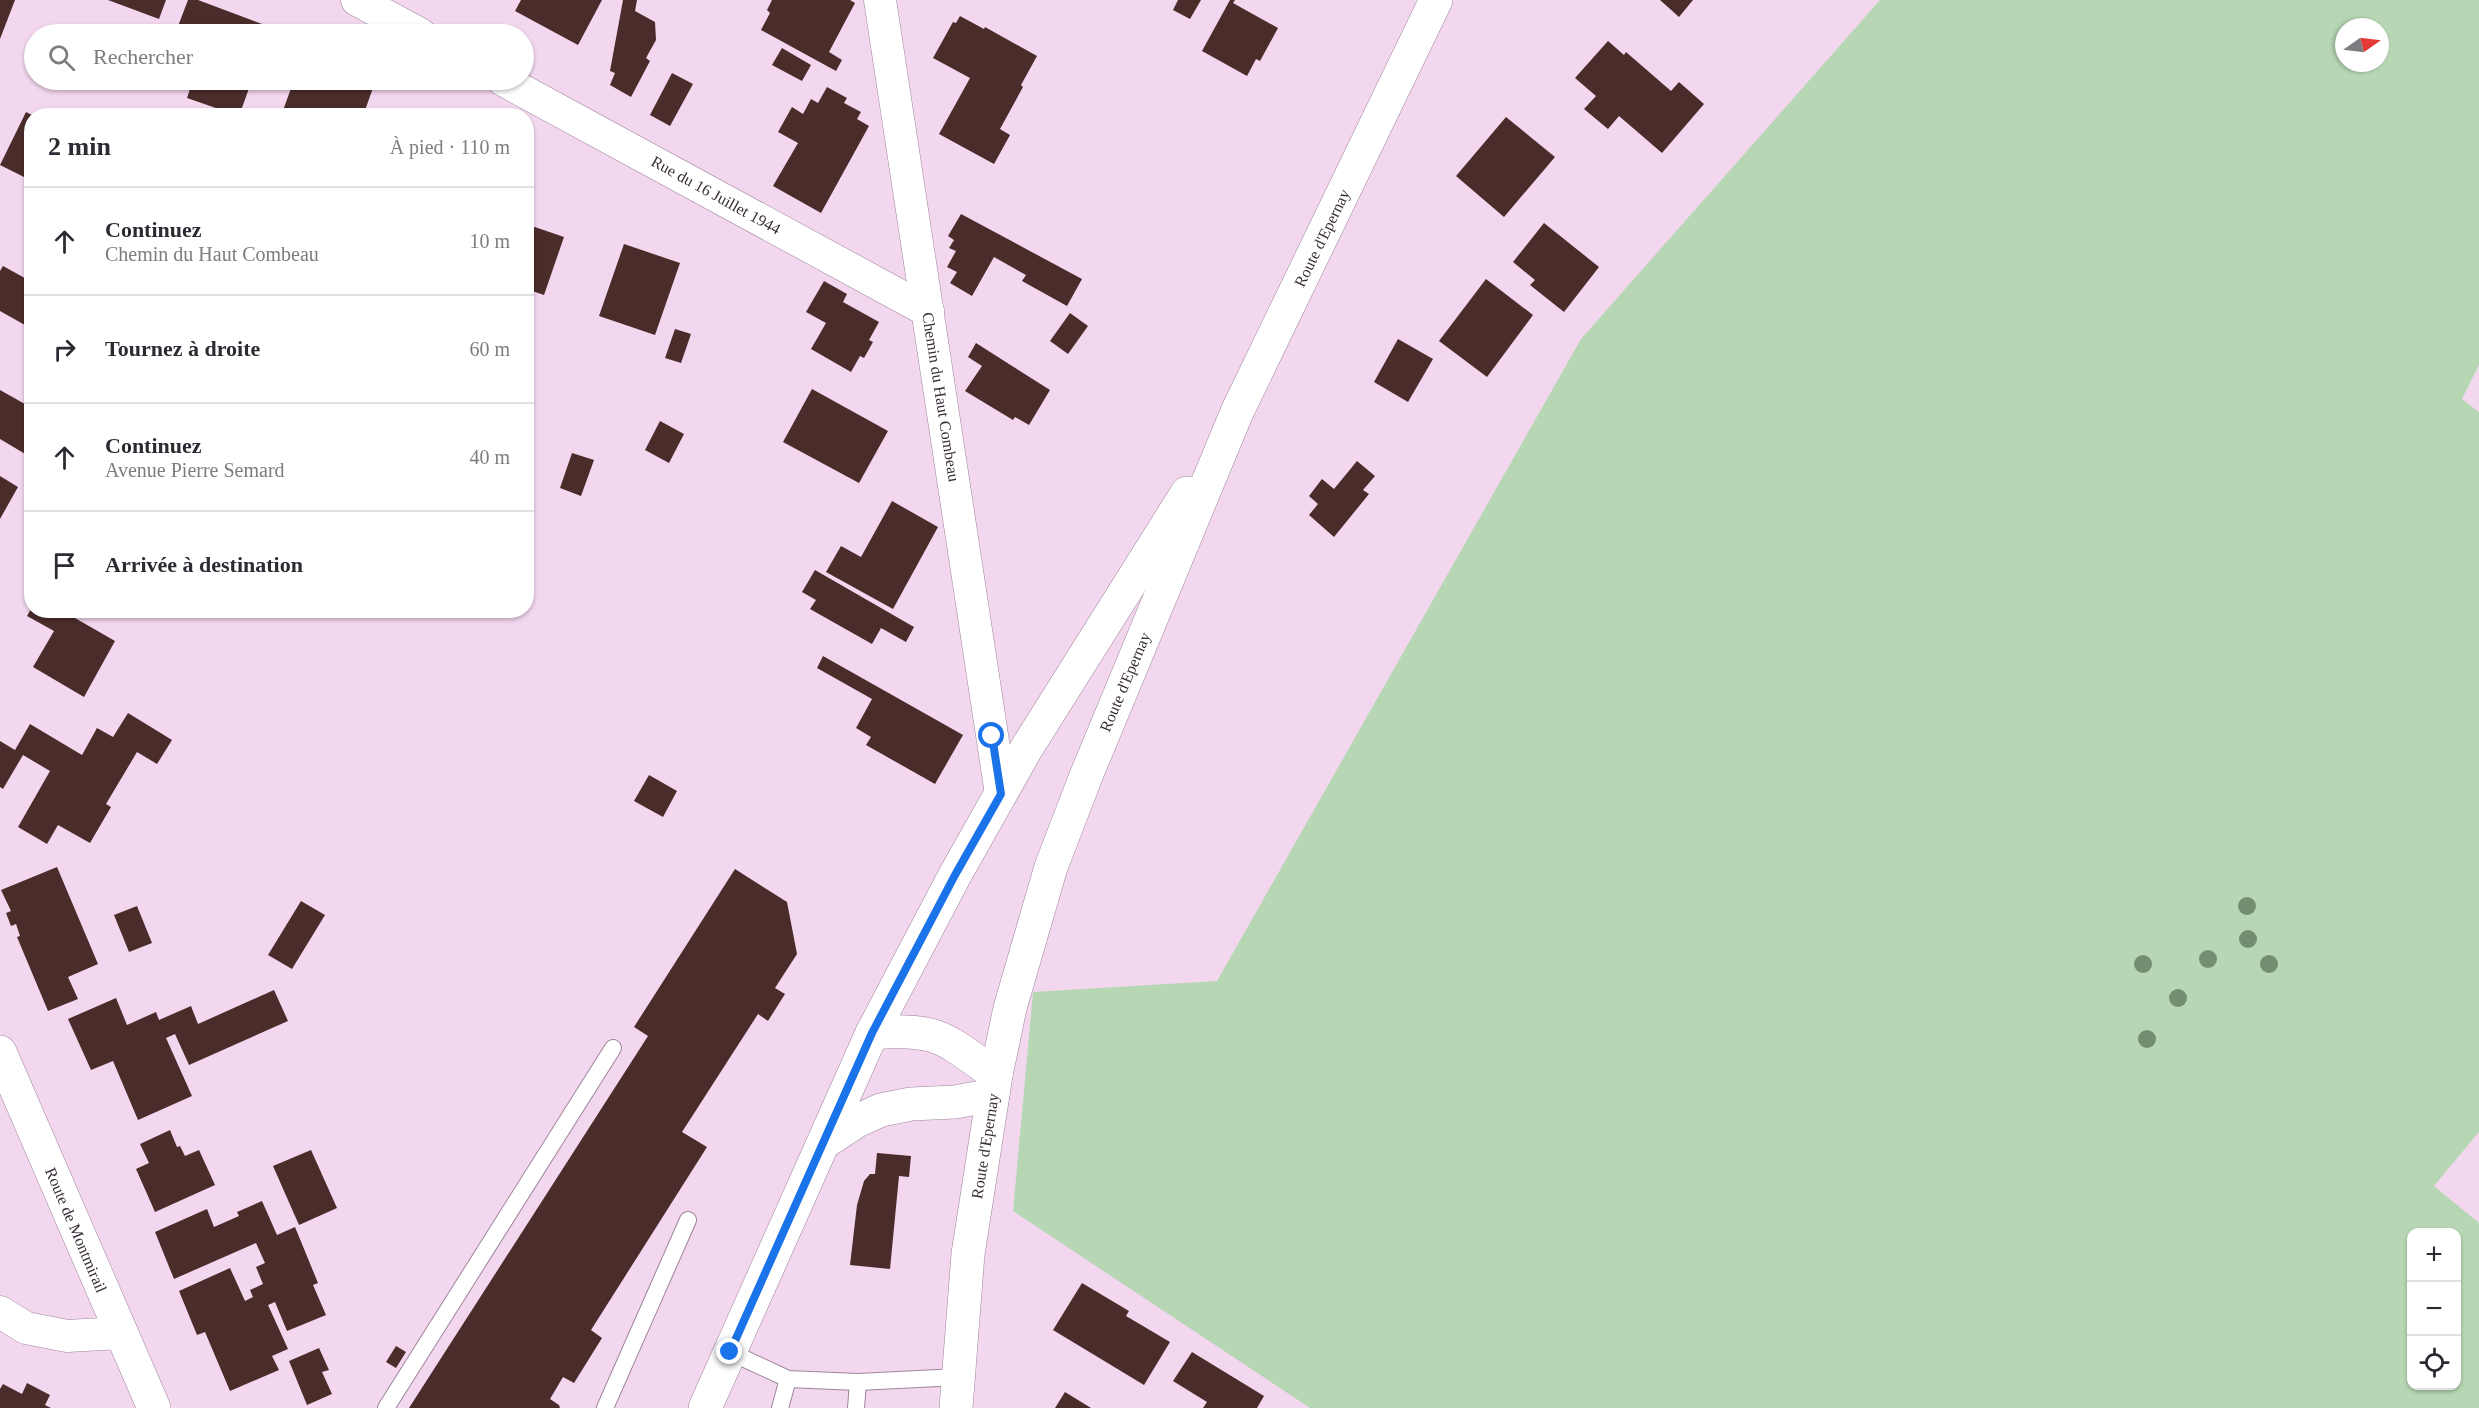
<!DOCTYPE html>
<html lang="fr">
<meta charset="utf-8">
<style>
:root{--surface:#fff;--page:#f2f2f3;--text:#2b2b33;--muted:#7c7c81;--line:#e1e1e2}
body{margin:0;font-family:"Times New Roman",serif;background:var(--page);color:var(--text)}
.controls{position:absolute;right:18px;bottom:18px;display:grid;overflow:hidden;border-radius:12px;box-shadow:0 2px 4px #0004}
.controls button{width:54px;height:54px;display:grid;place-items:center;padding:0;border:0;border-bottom:2px solid var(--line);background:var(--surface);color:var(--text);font:30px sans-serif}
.compass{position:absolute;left:2335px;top:18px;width:54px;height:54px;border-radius:50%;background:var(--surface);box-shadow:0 2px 4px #0004;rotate:76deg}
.stop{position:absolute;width:18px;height:18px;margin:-14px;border:4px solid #1a73e8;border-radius:50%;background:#fff}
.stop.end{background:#1a73e8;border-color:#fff;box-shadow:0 2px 6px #0008}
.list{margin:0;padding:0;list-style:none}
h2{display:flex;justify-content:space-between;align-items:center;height:78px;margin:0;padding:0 24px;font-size:26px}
h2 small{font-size:20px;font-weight:400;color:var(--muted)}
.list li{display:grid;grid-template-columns:39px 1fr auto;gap:18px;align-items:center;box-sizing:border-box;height:108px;padding:0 24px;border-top:2px solid var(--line)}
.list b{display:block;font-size:22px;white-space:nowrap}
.list p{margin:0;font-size:20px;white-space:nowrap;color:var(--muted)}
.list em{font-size:20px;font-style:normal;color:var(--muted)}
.icon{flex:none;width:33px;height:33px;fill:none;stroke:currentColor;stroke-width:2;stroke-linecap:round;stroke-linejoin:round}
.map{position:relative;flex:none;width:2479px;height:1408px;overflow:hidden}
.search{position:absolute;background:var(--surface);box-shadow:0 2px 4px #0004;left:24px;top:24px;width:510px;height:66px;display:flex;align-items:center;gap:15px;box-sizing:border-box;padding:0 21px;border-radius:33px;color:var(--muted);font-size:22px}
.panel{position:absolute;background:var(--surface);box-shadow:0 2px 4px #0004;left:24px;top:108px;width:510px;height:510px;border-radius:24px}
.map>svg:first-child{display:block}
.green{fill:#b7d7b4;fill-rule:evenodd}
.building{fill:#4a2c2b}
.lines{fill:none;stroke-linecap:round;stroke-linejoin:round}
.service-casing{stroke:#9e859c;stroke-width:18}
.minor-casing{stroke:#9e859c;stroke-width:33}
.secondary-casing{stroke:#9e859c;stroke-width:34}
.service{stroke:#fff;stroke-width:16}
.minor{stroke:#fff;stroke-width:32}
.secondary{stroke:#fff;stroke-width:33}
.tree{fill:#738d71}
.route{stroke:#1a73e8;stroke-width:8}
.labels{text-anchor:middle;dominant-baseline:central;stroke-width:6;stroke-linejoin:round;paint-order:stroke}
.street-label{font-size:16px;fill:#382d37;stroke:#fff}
</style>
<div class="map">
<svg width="2479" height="1408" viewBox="0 0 2479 1408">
<rect width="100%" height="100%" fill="#f2d7ef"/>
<path class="green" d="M 1880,0 L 2479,0 L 2479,365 L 2462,399 L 2479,412 L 2479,1132 L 2434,1186 L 2479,1223 L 2479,1408 L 1310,1408 L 1013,1211 L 1033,992 L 1217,981 L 1581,339 ZM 2344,27 L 2380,27 L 2380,63 L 2344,63 ZM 2412,1232 L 2456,1232 L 2456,1386 L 2412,1386 Z"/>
<g class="building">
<polygon points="0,0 15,0 0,39"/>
<polygon points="108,0 166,0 159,19"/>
<polygon points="188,0 198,0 270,27 268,34 175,34"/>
<polygon points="521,0 602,0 578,45 515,11"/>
<polygon points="623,0 637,0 635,11 655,22 656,40 646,58 650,61 631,97 610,85 615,73 610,71"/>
<polygon points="772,0 850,0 855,3 829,52 842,60 836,71 761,30 770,13 767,10"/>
<polygon points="1178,0 1201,0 1190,19 1173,10"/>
<polygon points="1230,0 1235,0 1233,3 1278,28 1260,61 1256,59 1247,76 1202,51"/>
<polygon points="1660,0 1693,0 1679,17"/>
<polygon points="960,16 984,29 985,27 1037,56 1021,85 1023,87 1000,129 1010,135 994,164 939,134 970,78 933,58 953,22 956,23"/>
<polygon points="1608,41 1624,55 1626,52 1671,91 1679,82 1704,104 1662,153 1619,116 1608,129 1584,109 1596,96 1575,78"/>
<polygon points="782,48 811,65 802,81 772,65"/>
<polygon points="672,73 693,84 670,126 650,115"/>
<polygon points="193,80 252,80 239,116 187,98"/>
<polygon points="294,80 320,80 334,84 335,80 358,80 374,85 363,116 281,116"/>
<polygon points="827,87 847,98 844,103 861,112 857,119 869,126 821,213 773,186 798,143 778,132 792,107 803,114 811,99 818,103"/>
<polygon points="26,112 32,115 32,181 0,165"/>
<polygon points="1506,117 1555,157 1504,217 1456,176"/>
<polygon points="961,214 1082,279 1067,306 1022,281 1026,275 994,257 972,296 950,283 957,272 947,267 956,251 949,248 954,240 948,236"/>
<polygon points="1544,223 1599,267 1564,312 1530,285 1535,280 1513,262"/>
<polygon points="526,224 564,237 544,295 526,289"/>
<polygon points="624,244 680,263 655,335 599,316"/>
<polygon points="3,266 32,282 32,329 0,311 0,271"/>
<polygon points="1486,279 1533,315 1487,377 1439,341"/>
<polygon points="824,281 847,294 843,302 879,322 869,340 873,342 864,358 860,356 851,372 811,349 826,323 806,312"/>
<polygon points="1070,313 1088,326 1068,354 1050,341"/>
<polygon points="675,329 691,334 681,363 665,358"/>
<polygon points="1398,339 1433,359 1408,402 1374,382"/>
<polygon points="976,343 1050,390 1029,425 1015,417 1013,420 965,391 982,366 968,357"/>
<polygon points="812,389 888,431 859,483 783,442"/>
<polygon points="0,390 32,408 32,458 0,439"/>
<polygon points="660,421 684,434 669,463 645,450"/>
<polygon points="572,453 594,460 581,496 560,488"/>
<polygon points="1357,461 1375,476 1363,490 1369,494 1334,537 1309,515 1318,504 1309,496 1322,479 1334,489"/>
<polygon points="0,476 18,487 0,519"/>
<polygon points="892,501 938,527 893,609 826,572 841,546 861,557"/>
<polygon points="815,570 914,627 906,642 881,628 872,644 810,609 816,600 802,592"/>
<polygon points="32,607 32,610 61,610 115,641 84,697 33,667 54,631 27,616"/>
<polygon points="823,656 963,735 935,784 866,745 871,737 856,728 872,699 817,668"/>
<polygon points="128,713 172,740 157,764 137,752 106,804 111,807 90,843 58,825 47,844 18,827 50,771 23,755 3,789 0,787 0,741 15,750 30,724 82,755 97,728 113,737"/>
<polygon points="649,775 677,791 663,817 634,801"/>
<polygon points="57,867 98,964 68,977 78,999 48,1011 17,937 20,936 16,924 11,926 6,913 11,911 1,890"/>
<polygon points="735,869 787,902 797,954 775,988 785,994 768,1021 758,1014 682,1132 707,1147 591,1330 602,1338 574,1383 563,1377 550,1399 559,1405 560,1408 409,1408 648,1036 634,1027"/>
<polygon points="301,901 325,915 292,969 268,955"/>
<polygon points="137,906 152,943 129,952 114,915"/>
<polygon points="274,990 288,1021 189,1065 175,1034 166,1038 192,1096 138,1120 113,1061 91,1070 68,1019 116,998 127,1025 156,1012 159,1020 191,1006 198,1024"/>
<polygon points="170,1130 177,1147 180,1146 185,1156 199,1150 215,1185 155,1212 136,1169 149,1163 140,1144"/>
<polygon points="311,1150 337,1208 299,1225 273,1166"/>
<polygon points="877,1153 911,1156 909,1177 899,1176 890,1269 850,1265 857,1205 864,1181 870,1174 875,1174"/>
<polygon points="262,1201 277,1235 295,1227 318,1283 313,1285 326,1315 287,1331 275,1302 268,1305 288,1349 272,1356 279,1370 230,1391 205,1332 197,1335 179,1291 230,1268 245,1301 253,1297 250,1290 263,1284 256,1267 265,1263 256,1243 174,1279 155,1232 207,1209 214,1227 239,1216 237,1212"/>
<polygon points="1082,1283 1129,1311 1126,1316 1170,1342 1144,1385 1053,1330"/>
<polygon points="396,1346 406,1352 396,1368 386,1362"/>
<polygon points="319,1348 329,1370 322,1372 332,1394 307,1405 289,1361"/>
<polygon points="1192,1352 1264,1396 1257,1408 1203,1408 1207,1402 1173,1381"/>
<polygon points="27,1383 50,1395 45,1405 51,1408 0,1408 0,1389 3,1384 22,1394"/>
<polygon points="1065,1392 1091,1408 1055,1408"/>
</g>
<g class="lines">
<g class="service-casing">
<g id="service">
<polyline points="730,1352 788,1379 858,1382 958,1377"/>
<polyline points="386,1408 613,1048"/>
<polyline points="605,1408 688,1220"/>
<polyline points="780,1408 788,1379"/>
<polyline points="856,1408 858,1382"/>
</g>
</g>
<g class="minor-casing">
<g id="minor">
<polyline points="357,0 420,34"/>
<polyline points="880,0 1001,794"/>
<polyline points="503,80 928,311"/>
<polyline points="0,1312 26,1328 67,1336 121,1333"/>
</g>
</g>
<g class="secondary-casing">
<g id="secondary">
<path d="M 872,1033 C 938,1027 945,1039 996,1075"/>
<polyline points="0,1052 154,1408"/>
<polyline points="825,1142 857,1121 881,1110 911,1104 955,1102 993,1095"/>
<polyline points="705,1408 872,1033 955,875 1026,749 1187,493"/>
<polyline points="956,1408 968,1254 996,1075 1010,1008 1051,867 1086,776 1237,412 1436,0"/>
</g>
</g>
<use href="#service" class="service"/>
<use href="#minor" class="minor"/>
<use href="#secondary" class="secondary"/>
</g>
<g class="tree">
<circle cx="2247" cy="906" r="9"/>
<circle cx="2248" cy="939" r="9"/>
<circle cx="2208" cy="959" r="9"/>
<circle cx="2143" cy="964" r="9"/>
<circle cx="2269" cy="964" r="9"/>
<circle cx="2178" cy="998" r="9"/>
<circle cx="2147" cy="1039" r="9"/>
</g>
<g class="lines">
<polyline class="route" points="730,1352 872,1033 955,875 1001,794 992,736"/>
</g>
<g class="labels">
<g class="street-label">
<text transform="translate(716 195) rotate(29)">Rue du 16 Juillet 1944</text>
<text transform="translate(1322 238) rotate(-64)">Route d'Epernay</text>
<text transform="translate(941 397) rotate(81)">Chemin du Haut Combeau</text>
<text transform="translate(1125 682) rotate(-67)">Route d'Epernay</text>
<text transform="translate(985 1146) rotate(-81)">Route d'Epernay</text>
<text transform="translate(76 1230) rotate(67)">Route de Montmirail</text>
</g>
</g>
</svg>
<div class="controls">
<button>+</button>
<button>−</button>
<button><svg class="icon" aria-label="locate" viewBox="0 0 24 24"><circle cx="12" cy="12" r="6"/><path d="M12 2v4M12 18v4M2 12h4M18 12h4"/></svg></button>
</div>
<svg class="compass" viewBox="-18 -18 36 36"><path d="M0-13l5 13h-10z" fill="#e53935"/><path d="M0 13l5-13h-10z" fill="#7c7c81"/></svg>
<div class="stop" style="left:992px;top:736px"></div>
<div class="stop end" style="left:730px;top:1352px"></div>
<div class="search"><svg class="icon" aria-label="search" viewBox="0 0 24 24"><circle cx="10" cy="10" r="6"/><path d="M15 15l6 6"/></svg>Rechercher</div>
<section class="panel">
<h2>2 min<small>À pied · 110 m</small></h2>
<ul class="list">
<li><svg class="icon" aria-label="ahead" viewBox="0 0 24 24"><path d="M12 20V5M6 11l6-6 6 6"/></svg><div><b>Continuez</b><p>Chemin du Haut Combeau</p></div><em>10 m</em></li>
<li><svg class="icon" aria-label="right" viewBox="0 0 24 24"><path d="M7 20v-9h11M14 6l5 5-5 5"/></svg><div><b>Tournez à droite</b></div><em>60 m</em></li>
<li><svg class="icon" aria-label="ahead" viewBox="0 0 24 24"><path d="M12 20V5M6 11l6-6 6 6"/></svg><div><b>Continuez</b><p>Avenue Pierre Semard</p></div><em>40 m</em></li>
<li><svg class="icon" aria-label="arrive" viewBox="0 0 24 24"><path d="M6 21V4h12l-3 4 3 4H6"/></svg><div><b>Arrivée à destination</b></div></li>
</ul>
</section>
</div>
